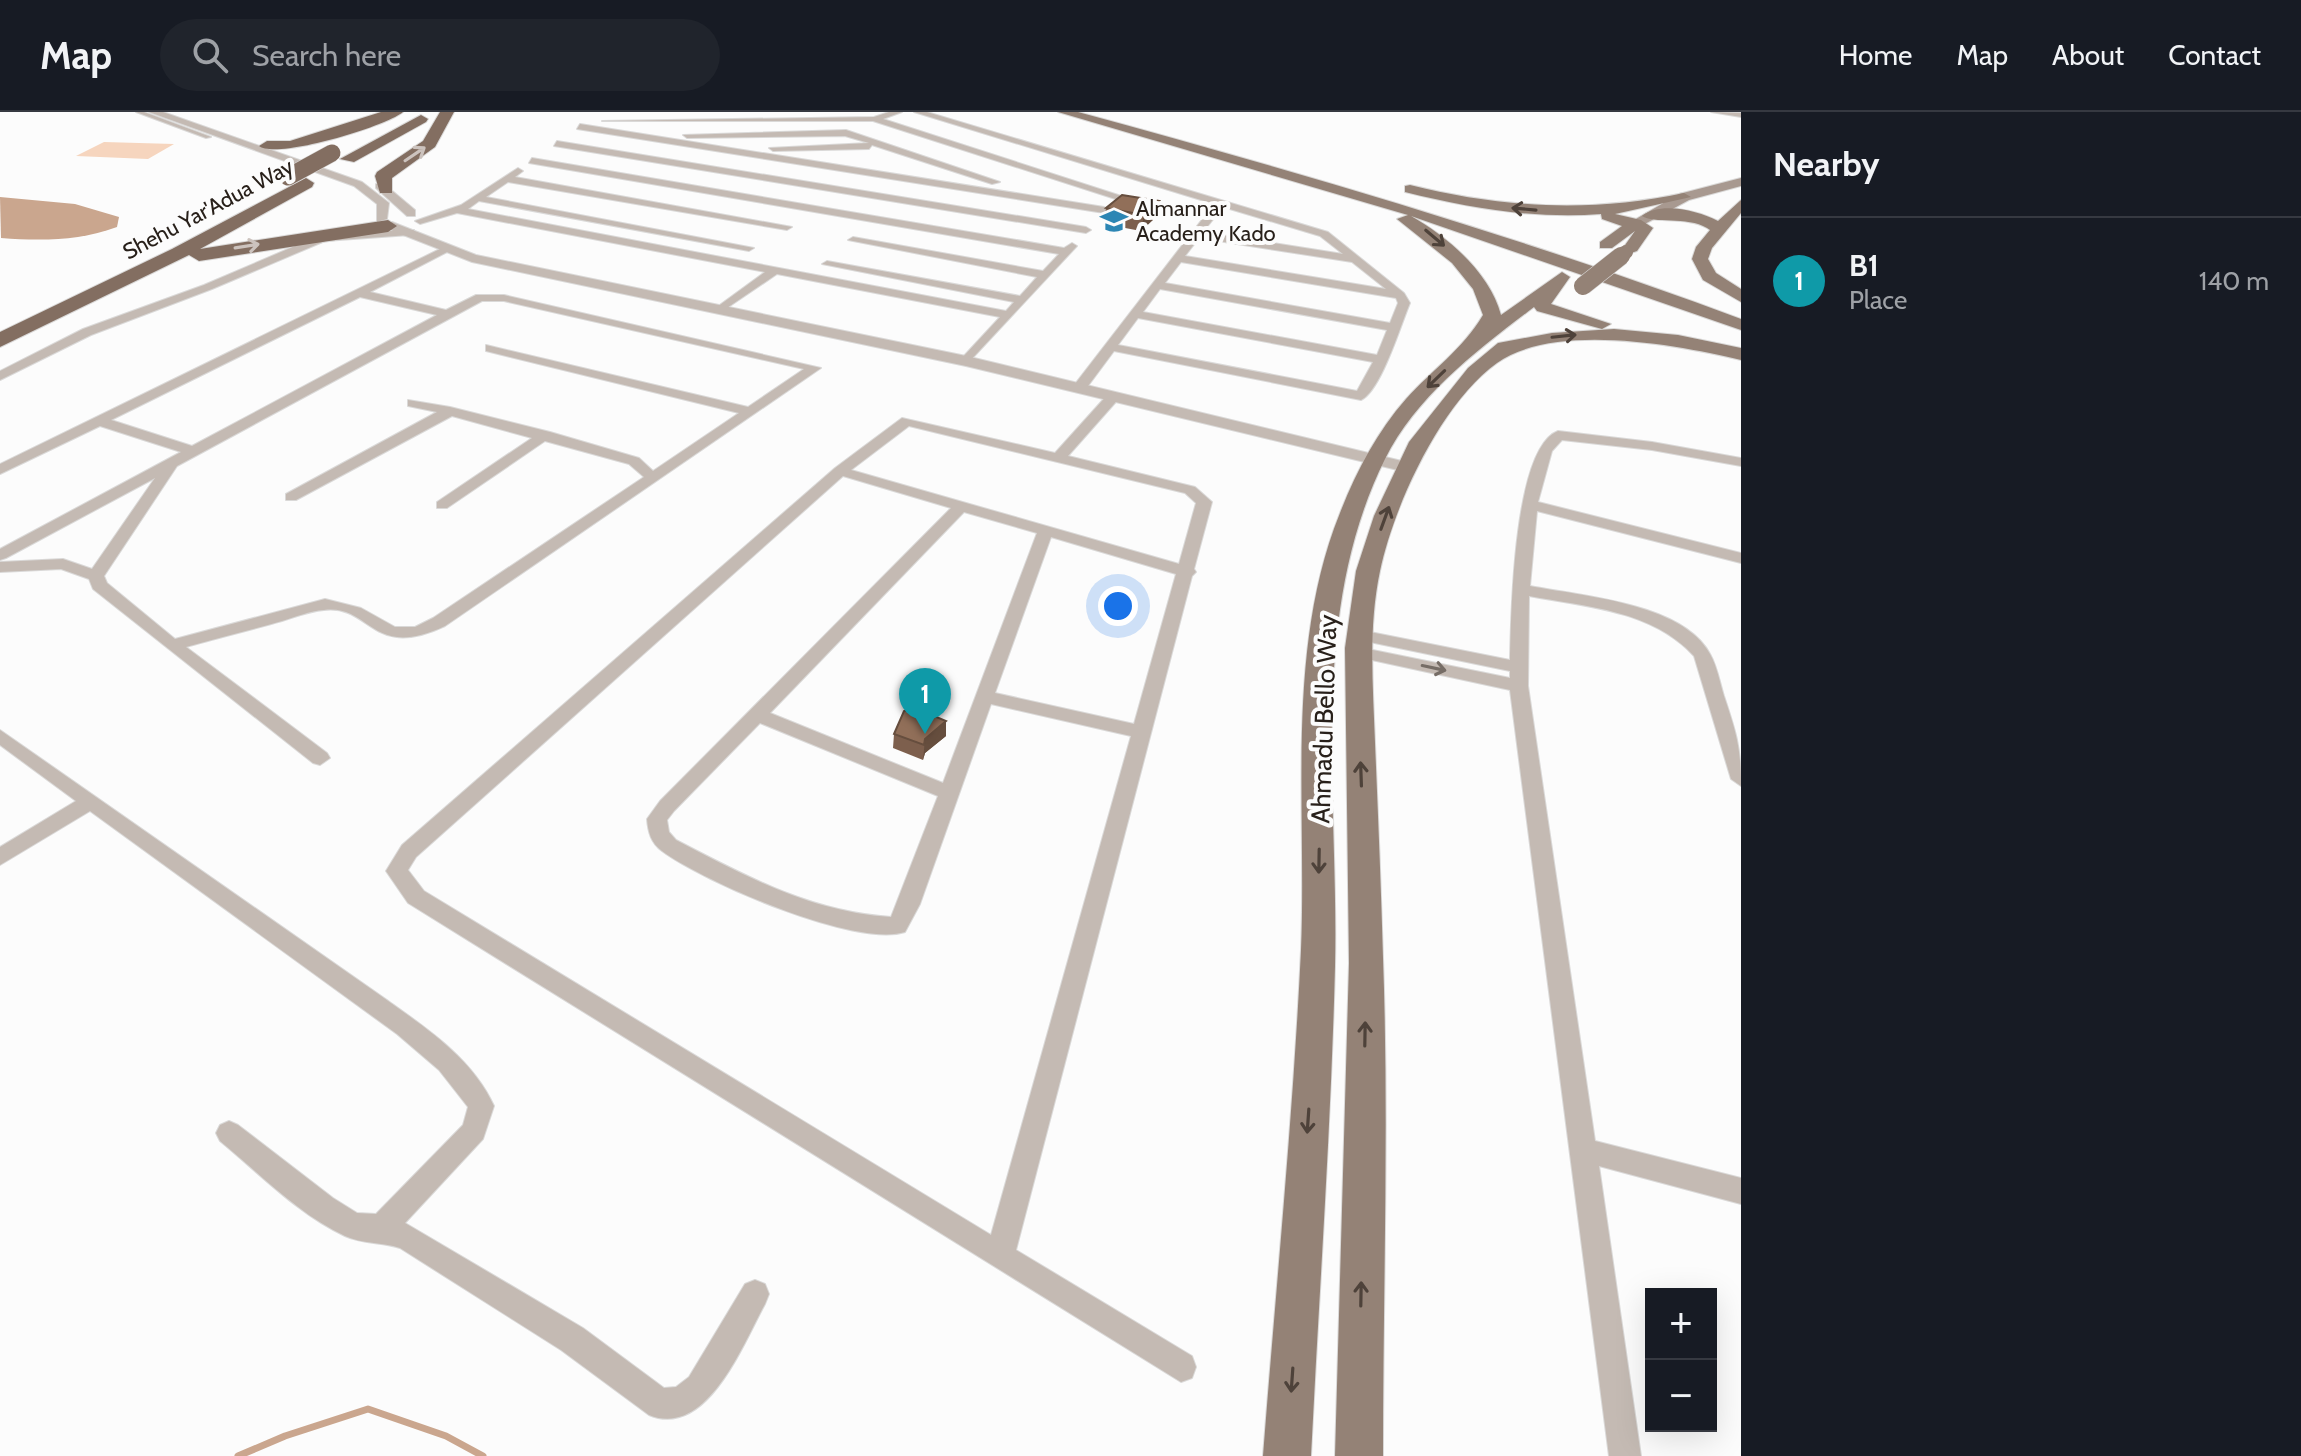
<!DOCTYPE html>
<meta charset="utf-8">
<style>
:root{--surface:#171b24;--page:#20242c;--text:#f1f3f6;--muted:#9ea1a6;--line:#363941;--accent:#ea580c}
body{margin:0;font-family:Cabin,sans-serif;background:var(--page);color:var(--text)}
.controls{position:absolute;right:24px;bottom:24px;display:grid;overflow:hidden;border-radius:0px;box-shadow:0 8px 32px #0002}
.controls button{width:72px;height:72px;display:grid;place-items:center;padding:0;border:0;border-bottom:2px solid var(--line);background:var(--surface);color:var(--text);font:40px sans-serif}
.you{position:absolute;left:1118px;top:494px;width:28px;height:28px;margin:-20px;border:6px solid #fff;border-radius:50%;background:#1a73e8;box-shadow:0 0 0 12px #1a73e833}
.badge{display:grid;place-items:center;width:52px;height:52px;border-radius:50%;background:var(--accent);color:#fff;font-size:26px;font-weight:700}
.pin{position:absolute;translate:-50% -66px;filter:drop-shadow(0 2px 4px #0008)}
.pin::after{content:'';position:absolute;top:42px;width:28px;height:24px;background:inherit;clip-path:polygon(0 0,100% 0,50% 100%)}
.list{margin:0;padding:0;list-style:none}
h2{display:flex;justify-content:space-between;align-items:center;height:104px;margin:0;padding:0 32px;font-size:34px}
h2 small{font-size:26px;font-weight:400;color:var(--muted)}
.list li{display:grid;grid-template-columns:52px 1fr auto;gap:24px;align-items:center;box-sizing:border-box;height:128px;padding:0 32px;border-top:2px solid var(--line)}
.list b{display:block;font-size:30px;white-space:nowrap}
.list p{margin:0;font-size:26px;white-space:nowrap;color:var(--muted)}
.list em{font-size:26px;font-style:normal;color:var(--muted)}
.icon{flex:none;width:44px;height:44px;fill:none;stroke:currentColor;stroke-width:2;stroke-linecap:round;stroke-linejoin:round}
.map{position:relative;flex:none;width:1741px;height:1344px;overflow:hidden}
header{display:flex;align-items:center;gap:48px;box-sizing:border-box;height:112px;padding:0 40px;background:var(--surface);border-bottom:2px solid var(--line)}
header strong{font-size:38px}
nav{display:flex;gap:44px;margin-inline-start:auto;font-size:28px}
.search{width:560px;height:72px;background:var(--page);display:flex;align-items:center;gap:20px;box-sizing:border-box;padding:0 28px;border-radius:44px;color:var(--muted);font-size:30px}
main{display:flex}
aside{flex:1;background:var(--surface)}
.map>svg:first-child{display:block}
.green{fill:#f6d5be}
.water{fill:#caa68e}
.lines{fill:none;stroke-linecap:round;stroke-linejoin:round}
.stream{stroke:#caa68e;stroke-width:7}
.pedestrian-casing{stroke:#dad9d8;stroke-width:2}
.minor-casing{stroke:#dad9d8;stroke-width:2}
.tertiary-casing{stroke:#dad9d8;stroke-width:2}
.secondary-casing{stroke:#dad9d8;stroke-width:2}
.primary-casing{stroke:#dad9d8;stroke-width:2}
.motorway-casing{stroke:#dad9d8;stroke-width:2}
.pedestrian{fill:#c4bab3;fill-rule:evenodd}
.minor{fill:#c4bab3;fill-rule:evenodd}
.tertiary{fill:#c4bab3;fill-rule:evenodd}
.secondary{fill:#a89990;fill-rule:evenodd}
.primary{fill:#948276;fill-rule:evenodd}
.motorway{fill:#836e61;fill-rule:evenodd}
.primary-bridge-far1-casing{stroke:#dad9d8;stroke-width:15;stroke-linecap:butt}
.primary-bridge-casing{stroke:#dad9d8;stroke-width:19;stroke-linecap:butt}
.motorway-bridge-casing{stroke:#dad9d8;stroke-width:18;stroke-linecap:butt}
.primary-bridge-far1{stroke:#948276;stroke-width:14}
.primary-bridge{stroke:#948276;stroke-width:18}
.motorway-bridge{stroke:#836e61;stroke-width:17}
.wall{fill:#7d5f4d}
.shaded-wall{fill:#664e3e}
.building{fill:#916f59;stroke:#664e3e;stroke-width:2}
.oneway{stroke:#ccc3be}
.oneway2{stroke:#4e423a}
.oneway3{stroke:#766d66}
.labels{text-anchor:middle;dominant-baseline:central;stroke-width:8;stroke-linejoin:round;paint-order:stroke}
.far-poi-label{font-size:22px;fill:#28201a;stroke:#fcfcfc;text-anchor:start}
.far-street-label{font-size:22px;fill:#28201a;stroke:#fcfcfc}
.street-label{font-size:26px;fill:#28201a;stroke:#fcfcfc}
</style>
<header>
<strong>Map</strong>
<div class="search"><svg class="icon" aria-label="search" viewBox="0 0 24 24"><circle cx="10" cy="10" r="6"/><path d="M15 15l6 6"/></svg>Search here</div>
<nav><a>Home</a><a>Map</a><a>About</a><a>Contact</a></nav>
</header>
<main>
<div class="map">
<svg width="1741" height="1344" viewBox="0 0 1741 1344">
<rect width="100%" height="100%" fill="#fcfcfc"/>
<polygon class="green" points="104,30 174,32 148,47 76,44"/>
<path class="water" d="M 0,85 L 75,92 L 119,105 L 117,115 C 79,129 41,129 1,126 Z"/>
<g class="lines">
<polyline class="stream" points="238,1344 285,1324 368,1297 446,1324 483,1344"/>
<g class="pedestrian-casing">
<polygon id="pedestrian" points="136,0 144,0 211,25 206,26"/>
</g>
<g class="minor-casing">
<g id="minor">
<polygon points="889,0 902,0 883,7 1171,100 1162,102 873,9 602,9 874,5"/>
<path d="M 914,0 L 927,0 L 1328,120 L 1404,181 L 1410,191 C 1401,212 1381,279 1361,288 L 1114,239 L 1085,278 L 1075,278 L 1075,272 L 1214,92 ZM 1223,95 L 1320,124 L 1343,142 L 1203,120 ZM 1199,126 L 1352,150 L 1386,177 L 1185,144 ZM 1181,150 L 1396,186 L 1398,191 L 1390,211 L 1165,171 ZM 1160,177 L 1387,218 L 1377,243 L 1143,200 ZM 1138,206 L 1373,250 L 1357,279 L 1118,233 Z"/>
<polygon points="1711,0 1741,1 1741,5"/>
<polygon points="580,12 1104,95 1109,98 1104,101 577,17"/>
<polygon points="846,18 1000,70 992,72 872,33 869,37 773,39 769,36 869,31 845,24 687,26 683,23"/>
<polygon points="557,29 1086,115 1091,118 1086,121 554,34"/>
<polygon points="532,46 1064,136 1072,131 1077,134 966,253 962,252 962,246 1000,205 777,162 721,200 717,199 717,195 765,160 457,101 420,112 415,109 461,93 518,56 523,59 515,65 792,115 787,118 508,70 486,85 754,136 749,139 479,89 468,97 1006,199 1014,190 822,152 827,149 1020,184 1037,165 848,128 853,125 1043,159 1059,142 529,51"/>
<polygon points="414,118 410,123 325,129 212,177 91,223 0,268 0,259 83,217 204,173 323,122"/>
<path d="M 442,136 L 451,138 L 370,180 L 446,198 L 476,183 L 504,183 L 821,256 L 445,514 C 371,549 371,492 324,498 C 310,499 295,505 282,509 C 250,518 218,526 186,535 L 327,641 L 330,646 L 320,653 L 313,651 L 93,477 L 89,467 L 61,457 L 0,460 L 0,450 L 63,447 L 92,457 L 155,366 L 6,446 L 0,448 L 0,437 L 181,340 L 100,314 L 0,362 L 0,352 ZM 360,185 L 437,203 L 192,334 L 111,308 ZM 482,189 L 504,189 L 804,257 L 748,295 L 486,233 L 486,239 L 739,301 L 653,359 L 639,346 L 550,320 L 450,295 L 408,288 L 408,294 L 437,300 L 286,382 L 286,388 L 296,388 L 452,304 L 532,326 L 437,390 L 437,396 L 447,396 L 545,329 L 629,352 L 644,365 L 433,506 L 415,515 L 395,515 L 361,496 L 325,487 L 175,527 L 107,471 L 104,464 L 177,354 Z"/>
<path d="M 1110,280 L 1122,283 L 1068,344 L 1195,375 L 1212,390 L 1194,457 L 1196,460 L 1192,464 L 1016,1138 L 1192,1244 L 1196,1255 L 1192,1266 L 1181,1270 L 408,791 L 386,759 L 402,733 L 835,356 L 902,306 L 1055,341 ZM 909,314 L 1185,381 L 1196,391 L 1179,452 L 851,358 ZM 843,364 L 951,396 L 660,689 L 647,707 C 648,720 651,731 662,739 C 704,770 856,836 905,820 L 920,792 L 991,592 L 1131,624 L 991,1123 L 424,779 L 408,758 L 416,745 ZM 964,400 L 1037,421 L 943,671 L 770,601 ZM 1051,425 L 1176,462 L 1134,612 L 995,581 ZM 760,611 L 938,684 L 891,805 C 811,800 745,764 676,728 L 669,720 L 667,708 L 674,699 Z"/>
<path d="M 1558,319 L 1652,330 L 1741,346 L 1741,354 L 1652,338 L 1562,328 L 1552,339 L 1538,390 L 1741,441 L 1741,451 L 1537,399 L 1530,474 C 1581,484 1683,491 1710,542 C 1717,554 1720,571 1724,584 C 1736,620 1741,635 1741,674 L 1731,667 L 1694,544 C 1652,498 1587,495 1529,484 L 1528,574 L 1595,1029 L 1741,1066 L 1741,1092 L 1599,1054 L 1641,1344 L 1609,1344 L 1510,578 L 1358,545 L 1349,540 L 1358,535 L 1510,566 L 1510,559 L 1360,528 L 1351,523 L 1360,518 L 1510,548 C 1511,505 1513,336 1558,319 Z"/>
<path d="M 0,618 L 384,886 C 426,916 472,946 494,994 L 483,1027 L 405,1111 L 583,1216 L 664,1276 L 676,1275 L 689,1265 L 745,1172 L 755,1168 L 765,1172 L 769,1182 L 765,1192 C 743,1232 707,1327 649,1303 L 561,1238 L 400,1136 C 382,1130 362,1132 345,1124 C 299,1103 259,1061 220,1029 L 216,1021 L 220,1013 L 229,1009 L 238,1013 L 333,1086 L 357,1101 L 376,1102 L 463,1013 L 468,995 L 439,958 L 397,922 L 90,699 L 0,753 L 0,735 L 76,689 L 0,633 Z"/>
</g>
</g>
<g class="tertiary-casing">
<g id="tertiary">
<polygon points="149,0 163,0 362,70 389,91 387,107 377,110 377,92 354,74"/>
<polygon points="376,72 384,72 415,98 415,104 407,104 376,76"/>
<polygon points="392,110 476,143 966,244 1406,350 1415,355 1406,360 966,254 472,150 388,117 388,111"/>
</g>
</g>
<g class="secondary-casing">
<polygon id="secondary" points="1741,66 1741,74 1689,88 1641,114 1629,111 1679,82"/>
</g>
<g class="primary-casing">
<g id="primary">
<path d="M 1058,0 L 1078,0 C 1302,61 1524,126 1741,207 L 1741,218 L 1411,104 C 1448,125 1490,161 1501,203 L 1562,160 L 1570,165 L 1551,192 L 1611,212 L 1602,217 L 1537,199 L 1534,195 C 1479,237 1417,283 1385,347 C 1307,504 1339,685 1335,854 C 1331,1018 1319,1181 1311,1344 L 1263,1344 C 1276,1175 1293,1007 1301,838 C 1307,695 1285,537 1340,401 C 1356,360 1377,320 1406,287 C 1433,257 1462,238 1483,203 L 1473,177 L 1452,151 L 1397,107 L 1408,103 Z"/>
<path d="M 1410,73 C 1502,96 1591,101 1684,81 L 1691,85 L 1615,102 L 1641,108 L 1653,116 L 1637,139 L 1631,141 L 1623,136 L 1635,119 L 1612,136 L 1600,136 L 1600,130 L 1622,114 L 1602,107 L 1601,102 C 1534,107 1470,96 1405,80 L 1405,74 Z"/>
<path d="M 1741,88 L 1741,101 L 1712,136 L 1708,147 L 1716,161 L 1741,177 L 1741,190 L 1703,168 L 1692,147 L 1696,135 L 1710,118 L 1707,116 C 1687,104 1653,112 1642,104 C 1661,89 1698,99 1718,109 Z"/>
<path d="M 1614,217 L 1678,223 L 1741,236 L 1741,248 C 1677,233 1555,210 1497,251 C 1441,291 1394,393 1380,459 C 1368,515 1373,574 1375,631 C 1378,703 1381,774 1383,846 C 1389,1011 1383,1178 1383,1344 L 1335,1344 L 1349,851 L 1345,536 L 1356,459 L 1374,404 L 1409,330 L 1468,256 L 1498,231 L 1552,221 Z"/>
</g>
</g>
<g class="motorway-casing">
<g id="motorway">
<path d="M 381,0 L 403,0 C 387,14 276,48 259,34 L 267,29 L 290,29 Z"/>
<polygon points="440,0 454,0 435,35 392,66 392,81 380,81 375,64 377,60 423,29"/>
<polygon points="421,3 428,7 426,10 354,50 340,47"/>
<polygon points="306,66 314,71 312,75 200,137 388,108 397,114 388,120 199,149 189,143 0,235 0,220 172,137"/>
</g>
</g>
<use href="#pedestrian" class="pedestrian"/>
<use href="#minor" class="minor"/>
<use href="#tertiary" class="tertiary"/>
<use href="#secondary" class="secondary"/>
<use href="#primary" class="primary"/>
<use href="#motorway" class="motorway"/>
<g class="primary-bridge-far1-casing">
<polyline id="primary-bridge-far1" points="1618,146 1626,140"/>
</g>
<g class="primary-bridge-casing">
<polyline id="primary-bridge" points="1583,174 1621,144"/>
</g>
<g class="motorway-bridge-casing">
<polyline id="motorway-bridge" points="288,65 332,41"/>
</g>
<use href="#primary-bridge-far1" class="primary-bridge-far1"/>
<use href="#primary-bridge" class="primary-bridge"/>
<use href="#motorway-bridge" class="motorway-bridge"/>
</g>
<g class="wall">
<polygon points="1106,96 1156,105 1141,119 1104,112"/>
<polygon points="894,622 946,624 925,641 923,648 893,636"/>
</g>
<g class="shaded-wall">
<polygon points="1159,89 1156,105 1141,119 1144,103"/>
<polygon points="946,609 946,624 925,641 923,648 925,627"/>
</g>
<g class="building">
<polygon points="1122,83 1159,89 1144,103 1106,96"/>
<polygon points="915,596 946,609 925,627 924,633 894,622 904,599"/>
</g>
<defs><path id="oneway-shaft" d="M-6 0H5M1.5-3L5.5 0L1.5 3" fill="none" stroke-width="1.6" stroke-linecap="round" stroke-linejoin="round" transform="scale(2)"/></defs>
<g class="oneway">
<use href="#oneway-shaft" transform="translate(415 42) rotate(-34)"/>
<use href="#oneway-shaft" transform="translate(247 134) rotate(-9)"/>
</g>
<g class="oneway2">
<use href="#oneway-shaft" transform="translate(1524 97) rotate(-175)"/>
<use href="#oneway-shaft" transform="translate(1435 126) rotate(40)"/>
<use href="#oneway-shaft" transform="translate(1564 224) rotate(-6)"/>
<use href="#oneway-shaft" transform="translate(1436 267) rotate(136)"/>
<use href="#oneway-shaft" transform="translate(1385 406) rotate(-70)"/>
<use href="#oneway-shaft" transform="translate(1361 662) rotate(-92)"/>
<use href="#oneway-shaft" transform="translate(1319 749) rotate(91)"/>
<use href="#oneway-shaft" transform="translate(1365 922) rotate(-89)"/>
<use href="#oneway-shaft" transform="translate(1308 1009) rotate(94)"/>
<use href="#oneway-shaft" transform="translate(1361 1182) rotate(-89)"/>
<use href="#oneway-shaft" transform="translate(1292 1268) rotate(94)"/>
</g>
<use class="oneway3" href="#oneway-shaft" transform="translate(1434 556) rotate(12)"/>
<defs>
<g id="school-bare" transform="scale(2.16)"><path d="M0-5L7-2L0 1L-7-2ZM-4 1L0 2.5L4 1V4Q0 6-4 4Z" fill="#2c86b4" stroke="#fcfcfc" stroke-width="2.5" paint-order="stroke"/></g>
</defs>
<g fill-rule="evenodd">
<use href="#school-bare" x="1114" y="109"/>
</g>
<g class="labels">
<g class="far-poi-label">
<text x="1136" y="96">Almannar<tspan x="1136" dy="25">Academy Kado</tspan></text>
</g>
<g class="far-street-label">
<text transform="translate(208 97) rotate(-28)">Shehu Yar'Adua Way</text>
</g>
<g class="street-label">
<text transform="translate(1324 607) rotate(-88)">Ahmadu Bello Way</text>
</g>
</g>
</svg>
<div class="controls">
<button>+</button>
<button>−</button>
</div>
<div class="you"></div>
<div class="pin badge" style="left:925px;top:622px;background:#0f9aa8">1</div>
</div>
<aside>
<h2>Nearby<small></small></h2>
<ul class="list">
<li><span class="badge" style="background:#0f9aa8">1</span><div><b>B1</b><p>Place</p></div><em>140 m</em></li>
</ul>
</aside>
</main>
